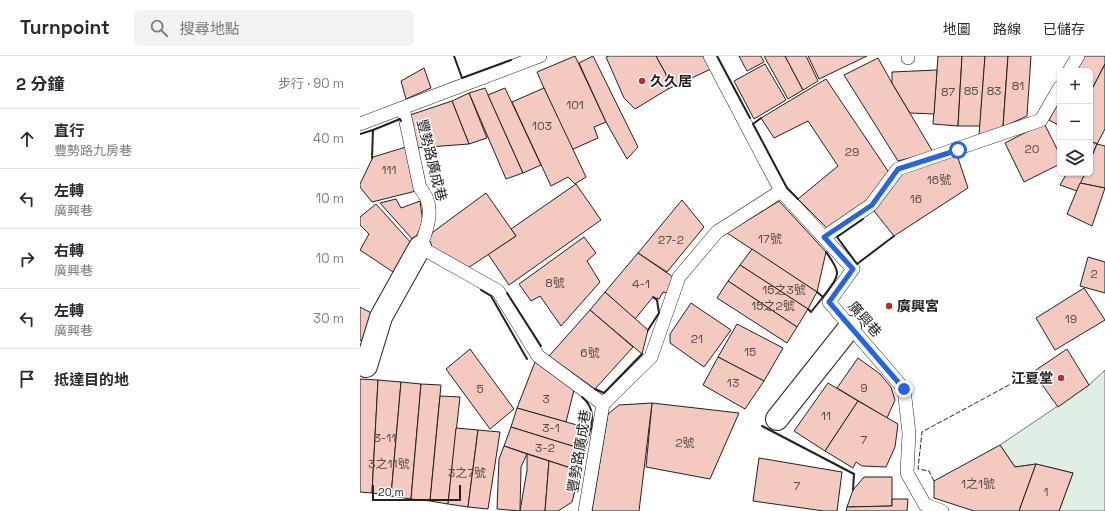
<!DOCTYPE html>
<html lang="zh-TW">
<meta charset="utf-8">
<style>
:root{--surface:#fff;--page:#f2f2f3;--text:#2b2b33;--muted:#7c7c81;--line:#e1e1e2}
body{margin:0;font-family:"Space Grotesk","Noto Sans TC",sans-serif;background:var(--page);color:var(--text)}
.controls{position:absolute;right:12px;top:12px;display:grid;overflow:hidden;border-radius:6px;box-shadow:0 1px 3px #0004}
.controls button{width:36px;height:36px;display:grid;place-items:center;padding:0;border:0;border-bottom:1px solid var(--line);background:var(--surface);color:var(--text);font:20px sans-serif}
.scale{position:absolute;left:12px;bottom:10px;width:89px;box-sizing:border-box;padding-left:4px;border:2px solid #222;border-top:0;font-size:11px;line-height:14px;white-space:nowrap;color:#222;-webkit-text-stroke:3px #fff;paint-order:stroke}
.stop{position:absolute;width:12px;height:12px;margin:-9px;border:3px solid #2563eb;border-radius:50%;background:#fff}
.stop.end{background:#2563eb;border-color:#fff;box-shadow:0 1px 4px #0008}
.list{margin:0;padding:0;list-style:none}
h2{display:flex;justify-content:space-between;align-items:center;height:52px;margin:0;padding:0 16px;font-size:17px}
h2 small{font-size:13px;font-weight:400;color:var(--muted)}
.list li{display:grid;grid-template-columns:26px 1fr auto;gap:12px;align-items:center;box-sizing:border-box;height:60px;padding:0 16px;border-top:1px solid var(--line)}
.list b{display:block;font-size:15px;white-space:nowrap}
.list p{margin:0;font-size:13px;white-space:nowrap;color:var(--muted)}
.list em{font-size:13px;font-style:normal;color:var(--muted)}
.icon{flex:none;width:22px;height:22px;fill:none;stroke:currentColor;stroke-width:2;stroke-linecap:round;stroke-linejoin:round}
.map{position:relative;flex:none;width:745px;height:455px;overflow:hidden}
header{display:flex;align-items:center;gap:24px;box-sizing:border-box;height:56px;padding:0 20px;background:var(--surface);border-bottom:1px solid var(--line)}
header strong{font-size:19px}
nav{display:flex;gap:22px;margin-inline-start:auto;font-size:14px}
.search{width:280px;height:36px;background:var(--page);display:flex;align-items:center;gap:10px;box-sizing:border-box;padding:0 14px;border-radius:6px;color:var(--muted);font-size:15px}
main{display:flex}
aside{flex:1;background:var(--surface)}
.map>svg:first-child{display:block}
.green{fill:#e0efe3;stroke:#6f6f6f}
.building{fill:#f3c9c0;stroke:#222}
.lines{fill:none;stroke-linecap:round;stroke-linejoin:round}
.lane-casing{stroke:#222;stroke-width:14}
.street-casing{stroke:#222;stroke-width:24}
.lane{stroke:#fff;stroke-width:13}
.street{stroke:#fff;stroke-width:22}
.fence{stroke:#222;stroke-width:1;stroke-dasharray:5 2;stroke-linecap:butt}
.wall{stroke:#222;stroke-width:2}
.route{stroke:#2563eb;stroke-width:5}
.poi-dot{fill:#c62828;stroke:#fff;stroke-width:1.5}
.labels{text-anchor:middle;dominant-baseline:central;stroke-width:3;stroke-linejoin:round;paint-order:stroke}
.number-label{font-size:12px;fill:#564c4a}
.poi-label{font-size:14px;font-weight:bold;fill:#222;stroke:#fff;text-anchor:start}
.street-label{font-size:14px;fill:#222;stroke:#fff}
</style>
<header>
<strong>Turnpoint</strong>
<div class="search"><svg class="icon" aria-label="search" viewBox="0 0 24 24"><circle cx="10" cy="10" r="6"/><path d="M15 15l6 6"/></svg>搜尋地點</div>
<nav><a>地圖</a><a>路線</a><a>已儲存</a></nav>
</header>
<main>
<aside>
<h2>2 分鐘<small>步行 · 90 m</small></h2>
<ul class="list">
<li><svg class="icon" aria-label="ahead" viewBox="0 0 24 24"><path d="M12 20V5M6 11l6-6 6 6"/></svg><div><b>直行</b><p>豐勢路九房巷</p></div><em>40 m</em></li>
<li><svg class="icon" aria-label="left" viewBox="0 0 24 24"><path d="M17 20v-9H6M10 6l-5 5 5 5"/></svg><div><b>左轉</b><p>廣興巷</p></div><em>10 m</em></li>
<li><svg class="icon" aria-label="right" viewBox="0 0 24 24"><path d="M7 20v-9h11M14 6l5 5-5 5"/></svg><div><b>右轉</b><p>廣興巷</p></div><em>10 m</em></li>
<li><svg class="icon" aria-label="left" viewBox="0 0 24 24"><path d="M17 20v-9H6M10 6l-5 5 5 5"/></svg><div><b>左轉</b><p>廣興巷</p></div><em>30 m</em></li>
<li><svg class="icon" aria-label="arrive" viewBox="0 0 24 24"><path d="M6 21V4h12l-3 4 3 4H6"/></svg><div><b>抵達目的地</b></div></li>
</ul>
</aside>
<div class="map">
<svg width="745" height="455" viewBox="0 0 745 455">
<rect width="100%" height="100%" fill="#fff"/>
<polygon class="green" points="745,314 745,455 699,455 713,417 676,408 655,411 640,389 729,329"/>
<g class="building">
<polygon points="215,0 246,66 234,71 238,82 211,94 177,16"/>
<polygon points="233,0 278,91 267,103 246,66 219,7"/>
<polygon points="249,0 296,0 306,18 308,33 275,53 264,42 246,1"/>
<polygon points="296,0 343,0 351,13 308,33 306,18"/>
<polygon points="379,0 401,0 404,6 387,15"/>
<polygon points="404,0 425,0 443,34 428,43"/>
<polygon points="425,0 446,0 458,25 443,34"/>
<polygon points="448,0 507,0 459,23"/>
<polygon points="578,0 602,0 598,70 573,68"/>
<polygon points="602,0 625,0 620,70 598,70"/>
<polygon points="625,0 648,0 643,71 619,79"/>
<polygon points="648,0 671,0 667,60 643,71"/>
<polygon points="723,0 745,0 745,8 730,37 730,15 715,15"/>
<polygon points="518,2 532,27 573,96 538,105 484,19"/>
<polygon points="405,8 426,44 394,63 374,25"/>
<polygon points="745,8 745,73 737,88 730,85 730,37"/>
<polygon points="64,12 71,32 46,43 41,25"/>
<polygon points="577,14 574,58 550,57 532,27 532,16"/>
<polygon points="466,23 530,118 510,146 468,173 438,143 478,110 448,65 414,82 401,62"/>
<polygon points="125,32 163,117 146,123 109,37"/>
<polygon points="145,32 181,109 163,117 128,39"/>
<polygon points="184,32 226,121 215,128 208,121 191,130 152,46"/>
<polygon points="109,37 127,82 109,88 92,45"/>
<polygon points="700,44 700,70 689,64"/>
<polygon points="92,45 109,88 55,92 47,60"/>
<polygon points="684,67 700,99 700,108 664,126 645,87"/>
<polygon points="730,85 737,88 730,105"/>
<polygon points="737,88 745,90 745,132 720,127 725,117 730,117 730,105"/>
<polygon points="46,91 56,135 12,146 0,131 0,128 13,101"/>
<polygon points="597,99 608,132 534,180 514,155 543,115"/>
<polygon points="707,117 725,117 717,135 700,129"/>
<polygon points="720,127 745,132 732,170 707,158"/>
<polygon points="216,128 241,164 149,229 128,198 156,180 151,173"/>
<polygon points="126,137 156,180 108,212 66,189 73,176"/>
<polygon points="36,143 41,152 60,145 63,167 54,185 20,147"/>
<polygon points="322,144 344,171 307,216 278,197"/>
<polygon points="419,145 466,196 457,236 367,177"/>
<polygon points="16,148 52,188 36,218 0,194 9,178 0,169 0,161"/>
<polygon points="224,181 236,197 227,205 240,226 201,270 180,240 171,245 159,228"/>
<polygon points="392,193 457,236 448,253 380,209"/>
<polygon points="278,197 313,221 308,237 303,236 299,243 293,241 275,263 245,236"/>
<polygon points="728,201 745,206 745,237 720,230"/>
<polygon points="380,209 448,253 437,271 368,225"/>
<polygon points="368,225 437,271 427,287 357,242"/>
<polygon points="724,232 745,264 695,294 676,262"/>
<polygon points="245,236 288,274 282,298 230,254"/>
<polygon points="331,247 371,274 344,311 310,287 310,278"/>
<polygon points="0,251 15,259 3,286 0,284"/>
<polygon points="230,254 273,291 235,333 189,300"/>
<polygon points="377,268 423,292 404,325 358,301"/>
<polygon points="110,293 154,353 130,373 86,313"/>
<polygon points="707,293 729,329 698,351 673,316"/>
<polygon points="358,301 404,325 385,353 343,329"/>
<polygon points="498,302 520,318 531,331 535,344 527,362 477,332"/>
<polygon points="175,306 214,334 206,366 157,352"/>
<polygon points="0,323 18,324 12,437 0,436"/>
<polygon points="18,324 41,326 31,440 12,437"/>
<polygon points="41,326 61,328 51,443 31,440"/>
<polygon points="468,327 498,345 465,395 434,375"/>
<polygon points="61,328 81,329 70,445 51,443"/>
<polygon points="80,340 100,341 88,448 70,445"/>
<polygon points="498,345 538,368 535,391 526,411 502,410 496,406 493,412 465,395"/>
<polygon points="292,347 379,357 350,423 286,411"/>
<polygon points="292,347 279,455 232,455 248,358 259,349"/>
<polygon points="157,352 231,373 225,394 151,371"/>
<polygon points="151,371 225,394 220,415 144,390"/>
<polygon points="96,372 118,374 108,451 88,448"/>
<polygon points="118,374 140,376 128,453 108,451"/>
<polygon points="640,389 655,411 676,408 659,455 614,455 574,442 574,425"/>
<polygon points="144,390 167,398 161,411 160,455 137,453 139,403"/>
<polygon points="167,398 189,405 185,455 160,455 167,414"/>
<polygon points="399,402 482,416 477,455 464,455 393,445"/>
<polygon points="189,405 220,415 212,446 198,455 185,455"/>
<polygon points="676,408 713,417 699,455 659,455"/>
<polygon points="504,421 532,421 532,450 487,451 493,434"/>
<polygon points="532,443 548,443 547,455 486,455 487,451 532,450"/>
</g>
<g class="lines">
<g class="lane-casing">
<g id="lane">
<polyline points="350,0 421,135 493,213 469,246 544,333 549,377 547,417 565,449 582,455"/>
<polyline points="548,2 548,0"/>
<polyline points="709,15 718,0"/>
<path d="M 43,52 L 60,132 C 76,149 68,172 60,191 L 138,235 L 178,300 L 243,348 L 225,455"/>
<polyline points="0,68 180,0"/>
<polyline points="464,181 511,149 538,113 681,64 700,31"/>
<polyline points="243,348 291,301 319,221 357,176 421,135"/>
</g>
</g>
<g class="street-casing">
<g id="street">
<polyline points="6,310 21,261 60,191"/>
<polyline points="417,363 490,271"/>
</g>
</g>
<use href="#lane" class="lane"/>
<use href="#street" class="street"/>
<polyline class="fence" points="574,425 569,415 558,413 562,376 673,316"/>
<g class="wall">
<polyline points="94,0 102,22 151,4"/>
<polyline points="357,0 390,62"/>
<polyline points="401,62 393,68 427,132 438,143"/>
<polyline points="13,74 40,63 41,65"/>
<polyline points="0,78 13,74 12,102"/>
<polyline points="503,163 477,181 497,208 534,180"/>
<polyline points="121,234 131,240 167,303"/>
<path d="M 457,236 L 463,241 C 479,219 483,219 466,196"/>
<polyline points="147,237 181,290"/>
<polyline points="448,253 451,256 463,241"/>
<polyline points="288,274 299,257 297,244 293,241"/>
<polyline points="235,333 244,337 282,298"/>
<path d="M 222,341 C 233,350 233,360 231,373"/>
<polyline points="402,370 494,418 493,434"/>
</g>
</g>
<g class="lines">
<polyline class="route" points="544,333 469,246 493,213 464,181 512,149 538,113 598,94"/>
</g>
<g class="poi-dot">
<circle cx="282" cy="25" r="4"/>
<circle cx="529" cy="250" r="4"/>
<circle cx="701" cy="322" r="4"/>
</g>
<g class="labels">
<g class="number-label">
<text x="658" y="30">81</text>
<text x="611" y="35">85</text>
<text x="634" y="35">83</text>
<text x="588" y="36">87</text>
<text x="215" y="49">101</text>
<text x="182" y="70">103</text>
<text x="672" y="93">20</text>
<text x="492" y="96">29</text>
<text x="29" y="114">111</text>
<text x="579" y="124">16號</text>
<text x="556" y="143">16</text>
<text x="410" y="183">17號</text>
<text x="311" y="184">27-2</text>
<text x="734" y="218">2</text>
<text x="195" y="227">8號</text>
<text x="281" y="228">4-1</text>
<text x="424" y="234">15之3號</text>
<text x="413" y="250">15之2號</text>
<text x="711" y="263">19</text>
<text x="337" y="283">21</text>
<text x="390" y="296">15</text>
<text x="230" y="297">6號</text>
<text x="373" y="327">13</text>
<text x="504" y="332">9</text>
<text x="120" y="333">5</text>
<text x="186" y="343">3</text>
<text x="466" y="360">11</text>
<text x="191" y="372">3-1</text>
<text x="25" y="382">3-11</text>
<text x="504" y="384">7</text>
<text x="325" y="387">2號</text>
<text x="185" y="392">3-2</text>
<text x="29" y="408">3之11號</text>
<text x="107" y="417">3之7號</text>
<text x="618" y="428">1之1號</text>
<text x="437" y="430">7</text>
<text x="686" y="436">1</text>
</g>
<g class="poi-label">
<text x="290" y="25">久久居</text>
<text x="537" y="250">廣興宮</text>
<text x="693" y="322" text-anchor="end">江夏堂</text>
</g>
<g class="street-label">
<text transform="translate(72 104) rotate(76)">豐勢路廣成巷</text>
<text transform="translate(505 263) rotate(49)">廣興巷</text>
<text transform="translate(219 395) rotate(-81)">豐勢路廣成巷</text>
</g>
</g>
</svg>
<div class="controls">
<button>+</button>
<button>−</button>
<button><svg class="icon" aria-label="layers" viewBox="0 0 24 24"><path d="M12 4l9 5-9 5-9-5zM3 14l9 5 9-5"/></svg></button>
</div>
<div class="scale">20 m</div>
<div class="stop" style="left:598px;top:94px"></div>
<div class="stop end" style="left:544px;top:333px"></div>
</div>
</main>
